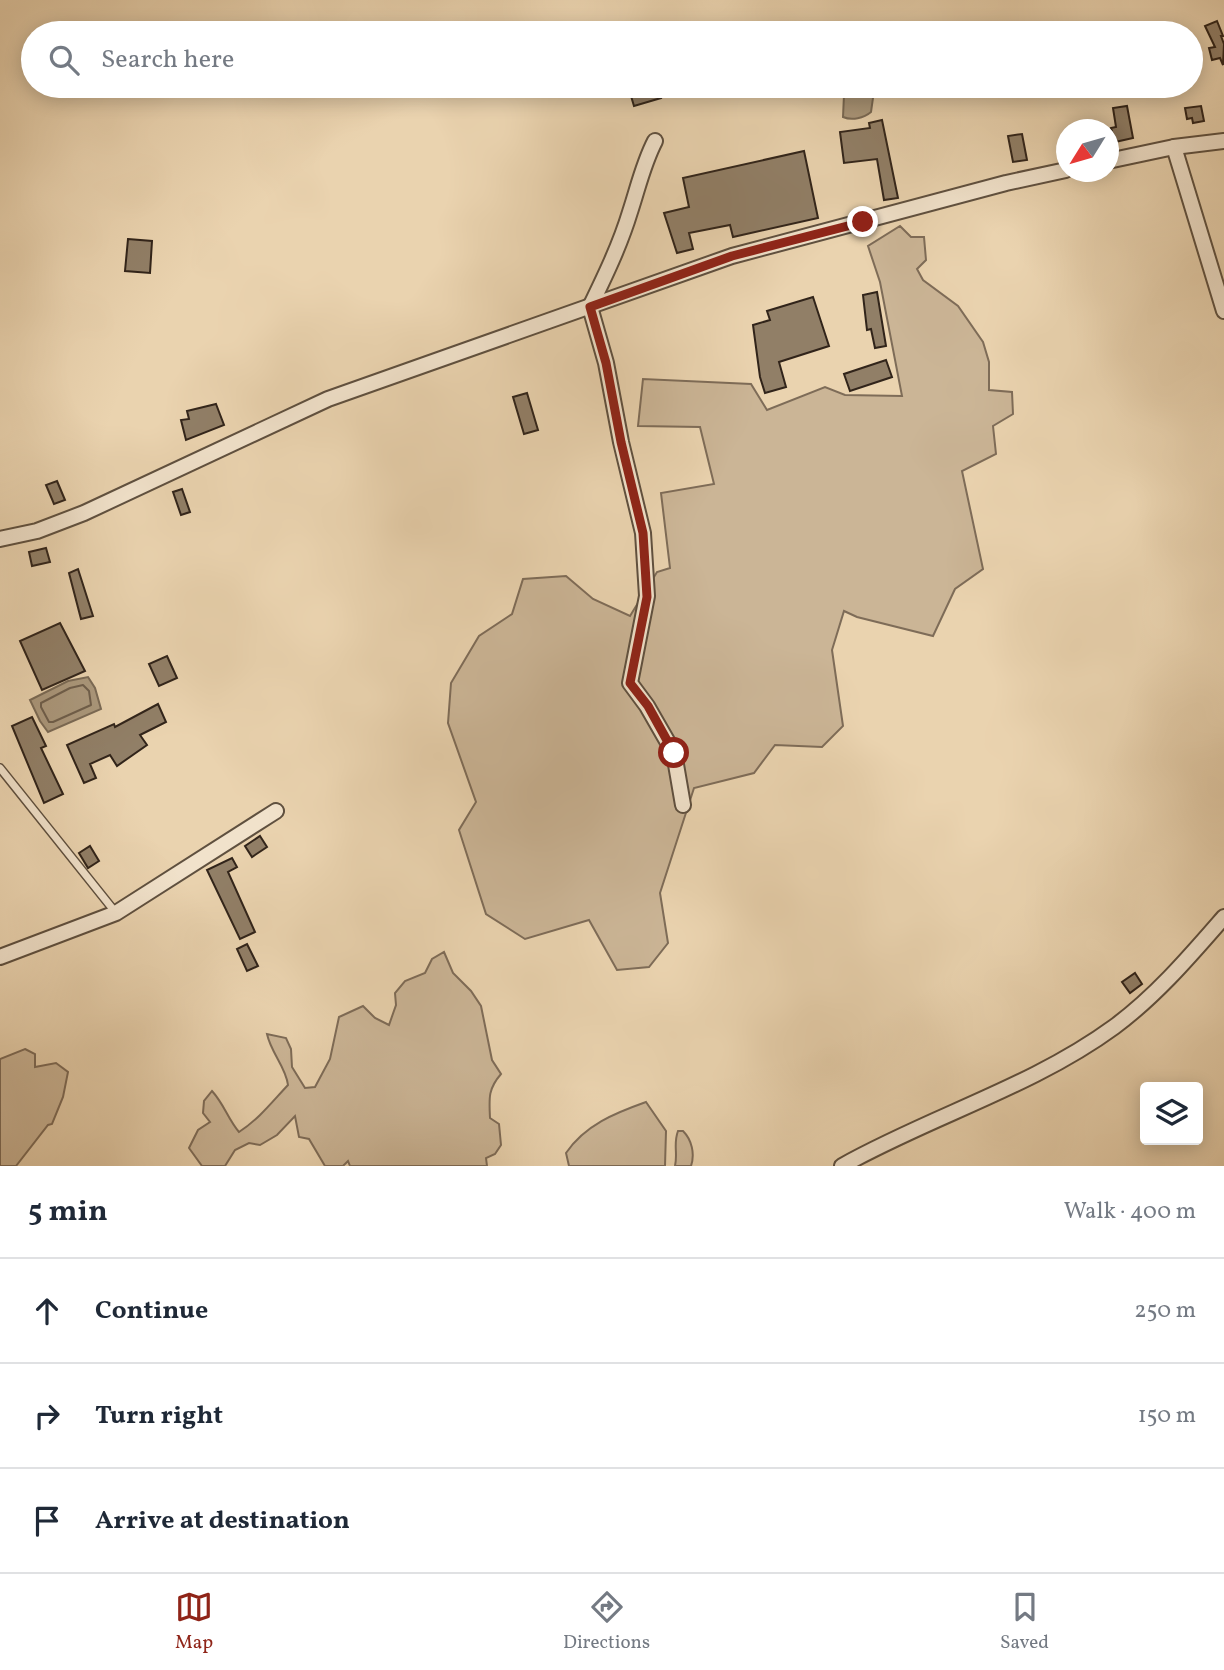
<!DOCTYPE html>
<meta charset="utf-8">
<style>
:root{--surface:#fff;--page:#f6f6f7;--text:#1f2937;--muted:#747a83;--line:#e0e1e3;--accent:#8f2418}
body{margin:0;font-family:Vollkorn,serif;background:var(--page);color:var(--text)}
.controls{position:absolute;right:21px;bottom:21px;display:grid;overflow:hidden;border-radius:7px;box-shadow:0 4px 18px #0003}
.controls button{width:63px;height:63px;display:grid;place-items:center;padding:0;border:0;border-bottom:2px solid var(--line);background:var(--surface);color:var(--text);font:35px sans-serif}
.compass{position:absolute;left:1056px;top:119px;width:63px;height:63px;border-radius:50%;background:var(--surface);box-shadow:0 4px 18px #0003;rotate:233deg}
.stop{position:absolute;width:21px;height:21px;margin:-16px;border:5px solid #8f2418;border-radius:50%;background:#fff}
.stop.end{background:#8f2418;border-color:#fff;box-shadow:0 2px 7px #0008}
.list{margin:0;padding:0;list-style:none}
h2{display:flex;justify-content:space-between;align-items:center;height:91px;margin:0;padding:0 28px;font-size:30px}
h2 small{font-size:23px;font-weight:400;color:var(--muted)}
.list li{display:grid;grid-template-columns:46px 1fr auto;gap:21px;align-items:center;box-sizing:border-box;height:105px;padding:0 28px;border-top:2px solid var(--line)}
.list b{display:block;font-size:26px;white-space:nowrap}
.list em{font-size:23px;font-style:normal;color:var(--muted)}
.icon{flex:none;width:38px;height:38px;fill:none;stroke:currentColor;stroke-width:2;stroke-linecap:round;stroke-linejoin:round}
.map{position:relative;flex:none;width:1224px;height:1166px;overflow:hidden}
.search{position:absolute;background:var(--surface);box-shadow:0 4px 18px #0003;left:21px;right:21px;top:21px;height:77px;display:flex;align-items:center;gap:18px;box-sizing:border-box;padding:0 24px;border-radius:38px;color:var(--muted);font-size:26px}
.sheet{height:406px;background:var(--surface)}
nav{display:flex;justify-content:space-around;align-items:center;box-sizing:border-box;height:98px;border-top:2px solid var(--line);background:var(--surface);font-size:19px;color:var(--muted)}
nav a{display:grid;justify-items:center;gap:4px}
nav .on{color:var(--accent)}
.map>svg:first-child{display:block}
.green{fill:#cbb596;stroke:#7e6c58;stroke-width:2}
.water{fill:#ab987c;stroke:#7a6a55;stroke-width:2}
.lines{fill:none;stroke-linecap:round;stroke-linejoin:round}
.shore{stroke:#6e5e4b;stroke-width:2}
.building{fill:#917f67;stroke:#31241a;stroke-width:2}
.service-casing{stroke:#5f503f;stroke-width:10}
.minor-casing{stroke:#5f503f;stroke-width:18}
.service{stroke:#f1e2cb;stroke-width:7}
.minor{stroke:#f1e2cb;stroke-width:14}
.route{stroke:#8f2418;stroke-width:9}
</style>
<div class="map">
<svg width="1224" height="1166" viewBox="0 0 1224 1166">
<rect width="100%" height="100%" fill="#ead3af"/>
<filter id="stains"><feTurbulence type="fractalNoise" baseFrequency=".00286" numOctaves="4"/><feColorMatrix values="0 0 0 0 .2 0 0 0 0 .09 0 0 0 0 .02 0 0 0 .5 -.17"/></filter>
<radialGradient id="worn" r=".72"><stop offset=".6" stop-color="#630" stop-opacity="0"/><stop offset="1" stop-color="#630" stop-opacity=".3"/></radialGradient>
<g class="green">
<polygon points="900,226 911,237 924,237 926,260 917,269 923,280 958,306 983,342 989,362 989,390 1012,392 1013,414 993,426 996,454 962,471 983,569 955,589 933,636 857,617 844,611 832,650 843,726 822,747 775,745 754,773 694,788 660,893 668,943 649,967 617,970 589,920 525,939 486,914 459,830 476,802 448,723 451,683 479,636 512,614 523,579 566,576 593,599 630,616 657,572 670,568 661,493 714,484 700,427 638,426 643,379 751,384 767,410 825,387 845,395 902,396 880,282 868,246"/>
<path d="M 444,952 L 453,973 L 471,991 L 481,1006 L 492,1060 L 501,1074 C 488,1089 489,1098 490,1118 L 499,1124 L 501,1145 L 495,1154 L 486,1158 L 487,1166 L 350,1166 L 348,1161 L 343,1166 L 325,1166 L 309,1139 L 299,1137 L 295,1116 L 277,1135 L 260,1145 L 249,1143 L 235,1150 L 225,1166 L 202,1166 L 189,1148 L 198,1130 L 210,1122 L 203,1113 L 204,1101 L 212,1091 C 224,1104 228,1119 239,1132 C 259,1119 272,1102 288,1085 C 286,1067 271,1053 267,1034 L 286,1038 L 291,1049 L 292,1067 L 305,1088 L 315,1087 L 330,1059 L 339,1017 L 363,1006 L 375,1018 L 389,1025 L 396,1005 L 395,993 L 405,981 L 425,973 L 432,959 Z"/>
<polygon points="25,1049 35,1054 35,1067 56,1063 68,1072 63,1097 52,1124 48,1125 16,1166 0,1166 0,1059"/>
<path d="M 646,1102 L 666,1131 L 665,1166 L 569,1166 L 566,1153 C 585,1125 615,1113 646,1102 Z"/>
<path d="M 678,1131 L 683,1131 C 692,1140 695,1154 691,1166 L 675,1166 C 678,1153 673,1144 678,1131 Z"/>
</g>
<g class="water">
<path d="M 868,89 L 873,98 L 871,112 C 864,118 852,121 843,117 L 844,95 L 851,92 Z"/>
<polygon points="88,677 95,688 101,709 48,732 40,721 30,700 68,681"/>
</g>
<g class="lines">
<polygon class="shore" points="83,685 89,691 91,705 53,722 49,722 41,707 41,703 70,688"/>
</g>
<g class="building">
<polygon points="1217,21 1223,36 1221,36 1224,44 1223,65 1220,58 1212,60 1209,48 1215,47 1205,26"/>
<polygon points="628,86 657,86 661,98 634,106"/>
<polygon points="1127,106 1133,138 1115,142 1111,128 1116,127 1113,108"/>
<polygon points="1201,106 1204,121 1193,123 1192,118 1187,119 1185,108"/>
<polygon points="882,120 898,198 884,200 877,159 844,163 840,132 870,128 869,123"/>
<polygon points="1022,134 1027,160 1013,162 1008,136"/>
<polygon points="804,151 818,218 733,237 730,225 689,233 693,249 677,253 664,213 689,207 683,178"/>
<polygon points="128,239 152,241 150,273 125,271"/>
<polygon points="877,292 886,346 875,348 871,329 867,330 863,295"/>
<polygon points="813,297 829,346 779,362 786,387 765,393 760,377 753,325 770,320 767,311"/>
<polygon points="886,360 892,377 850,391 844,374"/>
<polygon points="527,393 538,430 524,434 513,397"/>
<polygon points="216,404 224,425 186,440 181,420 189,419 187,411"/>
<polygon points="57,481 65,500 54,504 46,485"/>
<polygon points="182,489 190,512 181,515 173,492"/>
<polygon points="46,548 50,562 32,566 29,552"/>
<polygon points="78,569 93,616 81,619 69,573"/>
<polygon points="60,623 85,671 42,690 20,641"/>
<polygon points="167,656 177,678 159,686 149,664"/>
<polygon points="158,704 166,722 140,735 147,745 117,766 110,755 90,764 96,778 84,783 67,745 114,724 115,727"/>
<polygon points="32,717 46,746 41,748 63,794 44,803 12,726"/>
<polygon points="260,836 267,847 252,857 245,846"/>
<polygon points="90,846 99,861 88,868 79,853"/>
<polygon points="232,858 237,867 228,872 255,932 240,939 207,870"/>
<polygon points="247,944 258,966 247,971 237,949"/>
<polygon points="1135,973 1142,984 1130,993 1122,982"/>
</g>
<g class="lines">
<g class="service-casing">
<polyline id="service" points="0,768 116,913"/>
</g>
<g class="minor-casing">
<g id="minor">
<path d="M 655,141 C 643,164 638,188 630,212 C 620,245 605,276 590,307 L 606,363 L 621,442 L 643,533 L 647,596 L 630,683 L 647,706 L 674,753 L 683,805"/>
<polyline points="1174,147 1224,311"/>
<polyline points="1108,161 1174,147 1224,141"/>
<polyline points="0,539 37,531 84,513 328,399 732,256 1006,183 1066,170"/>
<polyline points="0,957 116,913 276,811"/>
<path d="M 842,1166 C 931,1116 1032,1087 1114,1027 C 1156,996 1190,956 1224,917"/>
</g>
</g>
<use href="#service" class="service"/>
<use href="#minor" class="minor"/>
</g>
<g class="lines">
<polyline class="route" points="674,753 648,706 630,683 647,597 643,533 621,442 606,363 590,307 732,256 863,222"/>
</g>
<rect width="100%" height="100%" filter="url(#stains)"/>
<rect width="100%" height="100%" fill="url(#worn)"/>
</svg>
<div class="controls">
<button><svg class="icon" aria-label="layers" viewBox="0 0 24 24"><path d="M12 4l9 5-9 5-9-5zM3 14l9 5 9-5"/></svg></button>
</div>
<svg class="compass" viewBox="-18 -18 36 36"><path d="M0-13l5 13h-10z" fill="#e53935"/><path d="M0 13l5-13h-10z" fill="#747a83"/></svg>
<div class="stop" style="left:674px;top:753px"></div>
<div class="stop end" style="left:863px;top:222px"></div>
<div class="search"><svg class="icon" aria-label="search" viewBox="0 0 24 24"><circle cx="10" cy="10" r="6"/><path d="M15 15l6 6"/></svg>Search here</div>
</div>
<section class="sheet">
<h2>5 min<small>Walk · 400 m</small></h2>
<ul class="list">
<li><svg class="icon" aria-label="ahead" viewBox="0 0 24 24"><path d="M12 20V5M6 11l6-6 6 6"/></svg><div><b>Continue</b></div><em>250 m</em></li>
<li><svg class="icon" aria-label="right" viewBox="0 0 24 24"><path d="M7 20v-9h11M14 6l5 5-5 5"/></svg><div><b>Turn right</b></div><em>150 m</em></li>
<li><svg class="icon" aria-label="arrive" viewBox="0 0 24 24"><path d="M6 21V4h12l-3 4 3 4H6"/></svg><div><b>Arrive at destination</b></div></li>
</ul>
</section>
<nav>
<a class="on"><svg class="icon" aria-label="map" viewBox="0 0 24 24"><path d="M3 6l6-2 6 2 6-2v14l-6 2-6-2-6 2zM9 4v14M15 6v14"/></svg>Map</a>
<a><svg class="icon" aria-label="directions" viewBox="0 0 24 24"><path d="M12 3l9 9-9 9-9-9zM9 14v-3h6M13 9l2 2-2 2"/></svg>Directions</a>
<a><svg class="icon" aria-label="saved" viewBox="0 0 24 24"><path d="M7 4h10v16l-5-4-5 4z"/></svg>Saved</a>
</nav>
